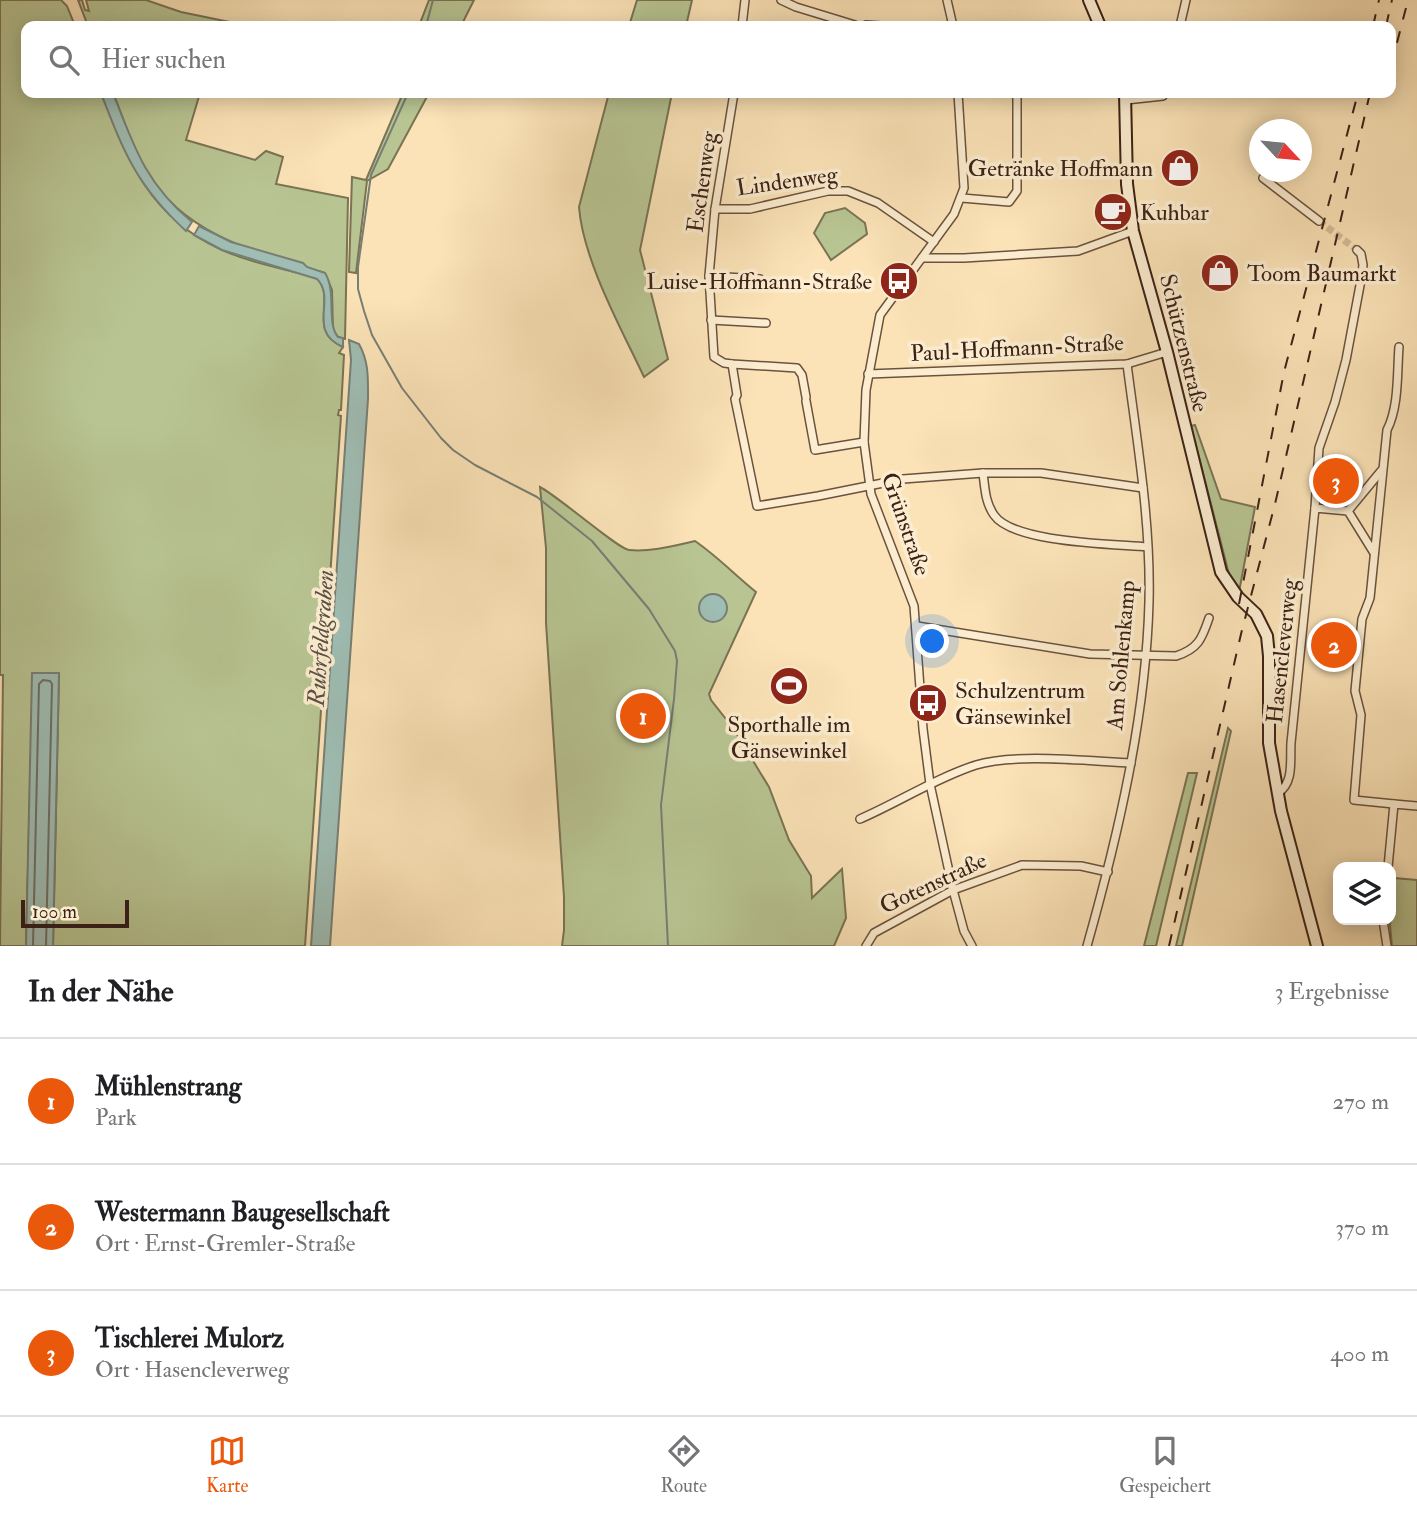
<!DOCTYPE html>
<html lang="de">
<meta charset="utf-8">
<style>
:root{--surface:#fff;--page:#f2f2f2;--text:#202124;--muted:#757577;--line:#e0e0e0;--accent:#ea580c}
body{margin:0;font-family:"IM FELL Double Pica",serif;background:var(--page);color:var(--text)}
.controls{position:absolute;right:21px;bottom:21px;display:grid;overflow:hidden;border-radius:14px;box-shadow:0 4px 18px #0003}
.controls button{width:63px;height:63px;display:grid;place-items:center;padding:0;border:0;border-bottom:2px solid var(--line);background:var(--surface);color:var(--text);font:35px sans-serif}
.compass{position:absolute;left:1249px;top:119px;width:63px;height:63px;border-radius:50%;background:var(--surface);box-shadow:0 4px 18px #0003;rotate:116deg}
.scale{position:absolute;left:21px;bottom:18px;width:108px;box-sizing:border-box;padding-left:7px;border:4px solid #3b2116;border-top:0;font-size:19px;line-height:24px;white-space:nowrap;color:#3b2116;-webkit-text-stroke:5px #fcedd0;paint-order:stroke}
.you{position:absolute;left:933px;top:642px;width:24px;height:24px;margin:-18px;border:5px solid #fff;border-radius:50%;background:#1a73e8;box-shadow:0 0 0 10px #1a73e833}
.badge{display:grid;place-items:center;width:46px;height:46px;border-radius:50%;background:var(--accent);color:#fff;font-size:23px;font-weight:700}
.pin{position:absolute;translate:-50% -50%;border:4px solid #fff;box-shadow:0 2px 7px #0006}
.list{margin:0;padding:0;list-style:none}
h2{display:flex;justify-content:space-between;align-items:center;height:91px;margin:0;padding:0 28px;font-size:30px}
h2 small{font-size:23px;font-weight:400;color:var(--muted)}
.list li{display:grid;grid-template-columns:46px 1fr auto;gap:21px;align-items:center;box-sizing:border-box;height:126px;padding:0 28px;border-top:2px solid var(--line)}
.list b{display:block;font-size:26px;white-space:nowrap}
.list p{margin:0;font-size:23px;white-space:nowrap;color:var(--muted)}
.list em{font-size:23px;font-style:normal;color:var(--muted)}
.icon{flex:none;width:38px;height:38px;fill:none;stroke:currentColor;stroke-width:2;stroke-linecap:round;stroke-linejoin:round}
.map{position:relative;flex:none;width:1417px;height:946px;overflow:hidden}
.search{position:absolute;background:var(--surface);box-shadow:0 4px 18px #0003;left:21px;right:21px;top:21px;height:77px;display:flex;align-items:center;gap:18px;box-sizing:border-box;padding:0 24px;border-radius:14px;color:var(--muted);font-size:26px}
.sheet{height:469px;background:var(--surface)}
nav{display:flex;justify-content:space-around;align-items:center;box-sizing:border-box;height:98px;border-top:2px solid var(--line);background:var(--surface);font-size:19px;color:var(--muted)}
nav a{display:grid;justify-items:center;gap:4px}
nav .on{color:var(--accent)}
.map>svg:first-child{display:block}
.green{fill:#b8c593;stroke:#7a7354;stroke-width:2}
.water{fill:#9fbdb4;stroke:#777f75;stroke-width:2}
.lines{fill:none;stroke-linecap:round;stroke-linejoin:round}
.shore{stroke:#6d6f65;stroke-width:2}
.stream{stroke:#777f75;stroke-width:2}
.street-tunnel{stroke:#d5bc97;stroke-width:7;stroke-dasharray:7 3.5;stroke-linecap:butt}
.street-casing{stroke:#6b523e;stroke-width:10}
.secondary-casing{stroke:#3b2116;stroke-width:14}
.street{stroke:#fcedd0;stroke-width:7}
.secondary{stroke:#fcedd0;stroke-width:10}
.rail{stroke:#3b2116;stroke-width:2;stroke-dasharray:12 12;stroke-linecap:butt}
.labels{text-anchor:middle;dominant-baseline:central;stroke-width:7;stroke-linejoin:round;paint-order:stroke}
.poi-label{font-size:23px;fill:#3b2116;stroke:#fcedd0;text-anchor:start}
.street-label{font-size:23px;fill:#3b2116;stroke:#fcedd0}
.water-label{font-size:24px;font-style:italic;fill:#595045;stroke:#fcedd0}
</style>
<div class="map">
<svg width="1417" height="946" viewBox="0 0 1417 946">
<rect width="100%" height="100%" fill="#fbe3b7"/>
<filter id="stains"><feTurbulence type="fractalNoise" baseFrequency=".00286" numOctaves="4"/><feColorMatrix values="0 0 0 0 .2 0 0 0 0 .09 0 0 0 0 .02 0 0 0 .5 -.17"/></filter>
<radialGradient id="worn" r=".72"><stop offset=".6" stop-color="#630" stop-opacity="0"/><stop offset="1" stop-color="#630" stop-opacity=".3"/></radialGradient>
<g class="green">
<path d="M 0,0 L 61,0 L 67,6 L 75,26 L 26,26 L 26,93 L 101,93 C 127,160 151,218 220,249 C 250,263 286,269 317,278 C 337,299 306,331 343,347 L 339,353 L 344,355 L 341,410 L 339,410 L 338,415 L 341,416 L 305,946 L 53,946 L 59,674 L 33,673 L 26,946 L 0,946 L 3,675 L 0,675 Z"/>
<polygon points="78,0 82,0 85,10 89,11 86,0 146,0 181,12 249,26 88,26"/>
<polygon points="429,0 474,0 461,26 419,26"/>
<polygon points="637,0 692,0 686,26 629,26"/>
<path d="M 113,93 L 200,93 L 186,140 L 255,160 L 266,151 L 283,157 L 276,184 L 348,198 L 345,339 L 338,337 L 333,330 L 332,290 L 325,273 C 259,253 185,236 147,172 C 132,148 124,119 113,93 Z"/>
<polygon points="403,93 429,93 388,169 367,181 356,273 349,272 352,177 366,180"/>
<path d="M 609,93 L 672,93 L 640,250 L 668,359 L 644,377 C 621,328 583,260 579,207 Z"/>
<polygon points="845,208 865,223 867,234 831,260 814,233 825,213"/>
<polygon points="1195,425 1221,499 1255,507 1239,592 1230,578 1191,426"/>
<path d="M 540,487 C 558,496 618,549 629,550 C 651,552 673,546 695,541 C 718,557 734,574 756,592 L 709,694 L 711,700 L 733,728 L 769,787 L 789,840 L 811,876 L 812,898 L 842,869 L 846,918 L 834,946 L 562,946 L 564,930 L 564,897 L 546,623 L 546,548 Z"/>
<polygon points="1228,728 1231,731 1182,946 1176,946"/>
<polygon points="1188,773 1197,773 1156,946 1144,946"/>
<polygon points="1394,878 1417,880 1417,946 1392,946 1390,925"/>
</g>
<g class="water">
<path d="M 101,93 L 113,93 C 134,147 146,184 192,222 L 186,231 C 137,186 124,153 101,93 Z"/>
<path d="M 199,226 L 231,242 L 303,263 L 307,267 L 325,273 C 337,292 326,323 338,337 L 343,338 L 343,347 C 306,331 337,299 317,279 L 222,250 L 194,235 Z"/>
<path d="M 349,340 L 359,344 C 369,362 368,378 368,399 L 330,946 L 311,946 L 351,360 Z"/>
<circle cx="713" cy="608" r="14"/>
<polygon points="32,673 59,673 53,946 26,946"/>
</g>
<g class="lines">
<polyline class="shore" points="33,946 39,684 43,680 50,681 52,684 46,946"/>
<g class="stream">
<polyline points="426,26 433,0"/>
<polyline points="408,93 371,175 358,267 358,289 364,311 372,335 402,388 441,438 453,450 475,465 537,497 592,541 649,609 675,651 677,661 674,699 661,805 668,946"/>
</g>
<polyline class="street-tunnel" points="1319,221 1357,250"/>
<g class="street-casing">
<g id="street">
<polyline points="781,0 796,7 855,25"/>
<polyline points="947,0 953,26"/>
<polyline points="866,25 881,26"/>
<polyline points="742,26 745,0"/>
<polyline points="1180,26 1186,0"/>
<polyline points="734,93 715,209 709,276 714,357 724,363 732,364 797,368 802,375 806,397"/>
<polyline points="958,93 964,188 954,214 880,315 866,390 864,442 871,494 914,606 923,729 930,784 953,890 964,931 972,946"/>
<polyline points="1126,100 1163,96 1164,93"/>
<polyline points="1263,178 1319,221"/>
<polyline points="962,198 1009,202 1017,191 1017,93"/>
<polyline points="715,209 750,209 828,191 848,191 878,203 934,242"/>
<polyline points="922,258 964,258 1078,251 1133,231"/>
<polyline points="709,276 760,279"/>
<polyline points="711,320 766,323"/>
<polyline points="732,364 737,395 735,399 757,506 818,496 903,479 983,473 1041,473 1143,488"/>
<polyline points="868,374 1127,364 1167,352"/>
<polyline points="806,401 815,450 864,442"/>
<path d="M 983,473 C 985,488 985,502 994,515 C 1013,543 1113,544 1147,547"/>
<polyline points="1315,508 1319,448 1335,402 1346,360 1361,280 1363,265 1361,254 1357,250"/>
<polyline points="1348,511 1381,471"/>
<path d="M 917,626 L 1090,654 L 1176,656 C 1198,649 1202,639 1209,618"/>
<path d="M 1278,793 C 1294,783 1290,761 1291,743 L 1315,508 L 1348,511 L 1374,553"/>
<path d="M 1394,804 L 1354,800 L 1361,715 L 1355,691 L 1362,619 L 1370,598 L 1387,430 C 1399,407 1397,373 1399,347"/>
<path d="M 860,819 C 899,802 936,778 976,765 C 1015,753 1088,761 1131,763"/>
<polyline points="1388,867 1394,804 1417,806"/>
<polyline points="1383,920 1387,946"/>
<polyline points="866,946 874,933 953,890 1022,865 1081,866 1108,872"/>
<path d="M 1087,946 C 1118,836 1146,716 1149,602 C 1151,522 1137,442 1127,364"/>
</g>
</g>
<g class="secondary-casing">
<g id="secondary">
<polyline points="1089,0 1100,26"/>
<polyline points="1125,93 1127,184 1133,231 1167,352 1221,572 1238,597 1256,614 1267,636 1269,656 1269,743 1281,811 1317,946"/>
</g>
</g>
<use href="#street" class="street"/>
<use href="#secondary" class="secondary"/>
<g class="rail">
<polyline points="1373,26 1379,0"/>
<polyline points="1386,26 1392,0"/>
<polyline points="1391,66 1408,0"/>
<polyline points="1239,604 1284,372 1358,93"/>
<polyline points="1169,946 1241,634 1275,504 1370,93"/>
</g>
</g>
<defs>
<g id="shop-disc" transform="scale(2.0125)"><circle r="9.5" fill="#8f2418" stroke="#fcedd0"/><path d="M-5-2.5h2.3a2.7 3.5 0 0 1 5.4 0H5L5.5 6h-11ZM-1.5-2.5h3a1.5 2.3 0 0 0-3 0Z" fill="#fff"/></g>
<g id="cafe-disc" transform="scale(2.0125)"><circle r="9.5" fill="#8f2418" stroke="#fcedd0"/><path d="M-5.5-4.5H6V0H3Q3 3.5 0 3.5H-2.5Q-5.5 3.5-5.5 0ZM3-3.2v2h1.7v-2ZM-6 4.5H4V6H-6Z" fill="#fff"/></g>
<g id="bus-disc" transform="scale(2.0125)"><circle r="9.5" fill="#8f2418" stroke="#fcedd0"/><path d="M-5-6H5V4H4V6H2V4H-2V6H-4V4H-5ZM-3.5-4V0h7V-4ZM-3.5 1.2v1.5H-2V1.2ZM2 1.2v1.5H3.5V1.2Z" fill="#fff"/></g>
<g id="stadium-disc" transform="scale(2.0125)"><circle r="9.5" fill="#8f2418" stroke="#fcedd0"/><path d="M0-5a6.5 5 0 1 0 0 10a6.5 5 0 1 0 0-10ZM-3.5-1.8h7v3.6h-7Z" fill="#fff"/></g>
</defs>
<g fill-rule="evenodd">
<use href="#shop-disc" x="1180" y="168"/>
<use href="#cafe-disc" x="1113" y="212"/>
<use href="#shop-disc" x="1220" y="273"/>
<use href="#bus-disc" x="899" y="281"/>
<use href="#stadium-disc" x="789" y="686"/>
<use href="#bus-disc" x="928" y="703"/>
</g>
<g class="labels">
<g class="poi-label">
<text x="1153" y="168" text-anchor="end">Getränke Hoffmann</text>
<text x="1140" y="212">Kuhbar</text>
<text x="1247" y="273">Toom Baumarkt</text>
<text x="872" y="281" text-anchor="end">Luise-Hoffmann-Straße</text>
<text x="955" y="690">Schulzentrum<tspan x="955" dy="26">Gänsewinkel</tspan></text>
<text x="789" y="724" text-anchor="middle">Sporthalle im<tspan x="789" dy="26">Gänsewinkel</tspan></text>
</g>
<g class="street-label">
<text transform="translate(787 181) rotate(-8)">Lindenweg</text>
<text transform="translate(702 182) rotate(-82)">Eschenweg</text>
<text transform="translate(1184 343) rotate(76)">Schützenstraße</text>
<text transform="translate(1017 348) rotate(-3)">Paul-Hoffmann-Straße</text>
<text transform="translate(906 524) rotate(71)">Grünstraße</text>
<text transform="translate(1282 651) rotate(-84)">Hasencleverweg</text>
<text transform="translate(1121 655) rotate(-85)">Am Sohlenkamp</text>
<text transform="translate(933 883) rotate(-25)">Gotenstraße</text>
</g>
<g class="water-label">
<text transform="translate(321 638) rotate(-86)">Ruhrfeldgraben</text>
</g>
</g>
<rect width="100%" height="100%" filter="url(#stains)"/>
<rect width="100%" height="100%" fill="url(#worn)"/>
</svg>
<div class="controls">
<button><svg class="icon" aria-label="layers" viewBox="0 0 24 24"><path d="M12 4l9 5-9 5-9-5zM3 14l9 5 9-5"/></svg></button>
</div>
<svg class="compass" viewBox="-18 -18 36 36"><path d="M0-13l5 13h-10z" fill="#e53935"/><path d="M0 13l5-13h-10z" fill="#757577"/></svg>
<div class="scale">100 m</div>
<div class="you"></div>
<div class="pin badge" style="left:643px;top:716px">1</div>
<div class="pin badge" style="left:1334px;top:645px">2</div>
<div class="pin badge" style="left:1336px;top:481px">3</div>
<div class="search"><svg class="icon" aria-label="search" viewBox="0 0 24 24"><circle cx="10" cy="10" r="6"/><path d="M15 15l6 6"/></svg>Hier suchen</div>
</div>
<section class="sheet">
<h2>In der Nähe<small>3 Ergebnisse</small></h2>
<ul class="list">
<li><span class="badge">1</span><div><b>Mühlenstrang</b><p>Park</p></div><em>270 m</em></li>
<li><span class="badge">2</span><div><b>Westermann Baugesellschaft</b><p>Ort · Ernst-Gremler-Straße</p></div><em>370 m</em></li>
<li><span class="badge">3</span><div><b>Tischlerei Mulorz</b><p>Ort · Hasencleverweg</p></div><em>400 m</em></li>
</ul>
</section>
<nav>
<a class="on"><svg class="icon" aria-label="map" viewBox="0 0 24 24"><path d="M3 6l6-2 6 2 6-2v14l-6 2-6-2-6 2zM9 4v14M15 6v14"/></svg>Karte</a>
<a><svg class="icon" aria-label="directions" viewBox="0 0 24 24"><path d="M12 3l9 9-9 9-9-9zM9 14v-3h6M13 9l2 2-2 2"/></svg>Route</a>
<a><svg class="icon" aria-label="saved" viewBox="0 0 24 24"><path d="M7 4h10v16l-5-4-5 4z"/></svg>Gespeichert</a>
</nav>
